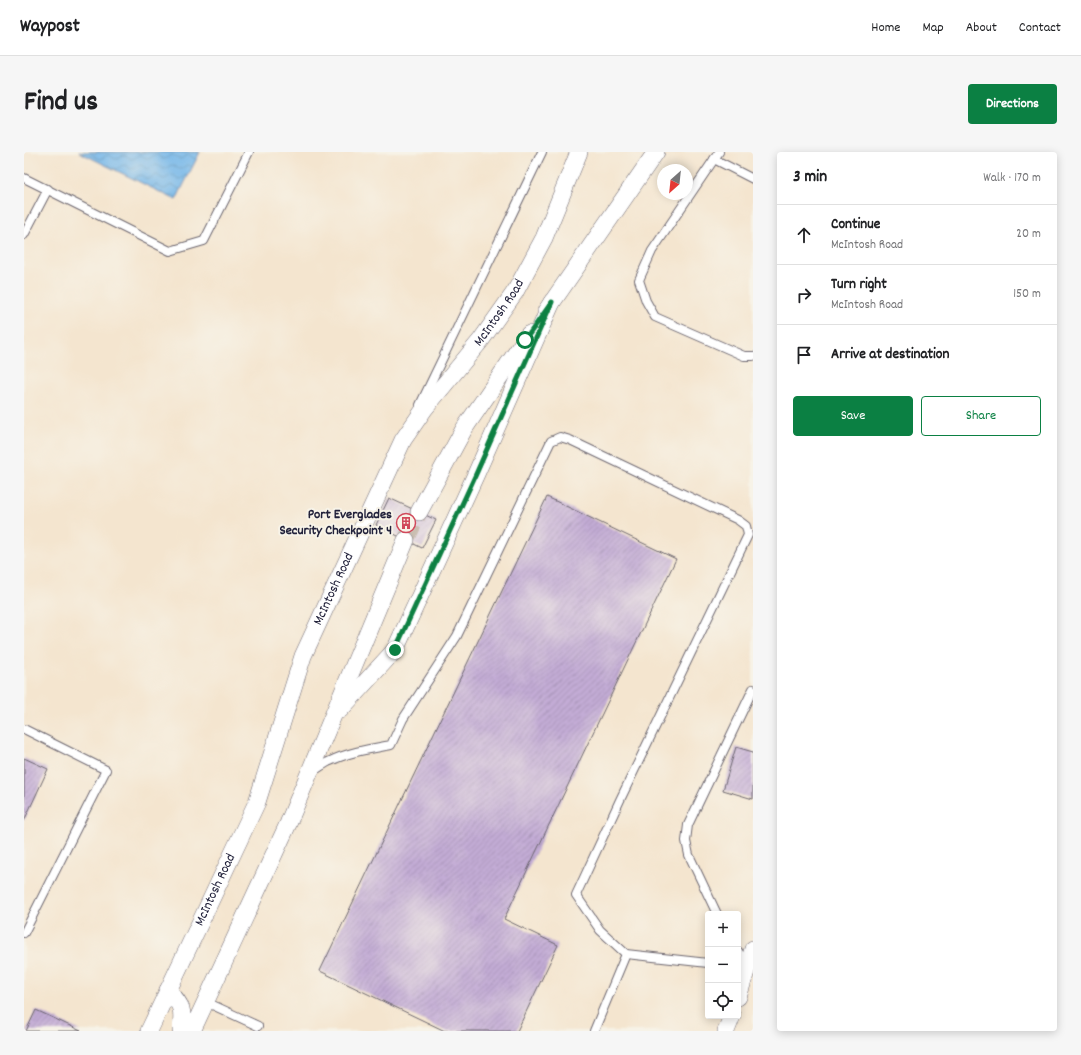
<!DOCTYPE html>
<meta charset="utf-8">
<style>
:root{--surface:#fff;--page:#f6f6f6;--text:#202124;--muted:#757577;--line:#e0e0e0;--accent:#0b8043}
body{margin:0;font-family:Dekko,sans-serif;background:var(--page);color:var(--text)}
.controls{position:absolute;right:12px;bottom:12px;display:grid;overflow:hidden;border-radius:4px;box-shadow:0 2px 10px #0003}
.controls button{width:36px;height:36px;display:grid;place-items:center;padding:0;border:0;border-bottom:1px solid var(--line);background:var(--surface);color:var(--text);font:20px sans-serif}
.compass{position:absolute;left:633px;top:12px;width:36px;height:36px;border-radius:50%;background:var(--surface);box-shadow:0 2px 10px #0003;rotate:207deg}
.stop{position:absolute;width:12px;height:12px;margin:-9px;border:3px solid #0b8043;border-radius:50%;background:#fff}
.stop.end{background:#0b8043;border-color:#fff;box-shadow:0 1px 4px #0008}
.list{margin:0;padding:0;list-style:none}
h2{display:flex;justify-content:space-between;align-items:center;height:52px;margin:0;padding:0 16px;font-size:17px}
h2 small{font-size:13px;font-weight:400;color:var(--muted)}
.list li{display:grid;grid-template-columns:26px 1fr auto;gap:12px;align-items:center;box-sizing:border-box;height:60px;padding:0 16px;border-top:1px solid var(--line)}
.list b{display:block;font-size:15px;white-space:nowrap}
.list p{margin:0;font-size:13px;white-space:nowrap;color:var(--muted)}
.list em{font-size:13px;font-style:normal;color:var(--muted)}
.actions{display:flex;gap:8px;padding:12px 16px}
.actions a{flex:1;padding:9px 0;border:1px solid var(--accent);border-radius:4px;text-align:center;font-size:14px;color:var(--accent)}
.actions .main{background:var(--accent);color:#fff}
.icon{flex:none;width:22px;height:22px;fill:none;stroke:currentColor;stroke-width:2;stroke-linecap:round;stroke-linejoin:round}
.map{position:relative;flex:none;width:729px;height:879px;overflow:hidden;border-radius:4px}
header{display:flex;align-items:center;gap:24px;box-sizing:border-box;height:56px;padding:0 20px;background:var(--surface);border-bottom:1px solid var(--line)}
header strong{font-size:19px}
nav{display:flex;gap:22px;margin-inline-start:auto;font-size:14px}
.intro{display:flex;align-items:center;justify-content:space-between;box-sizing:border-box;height:96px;padding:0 24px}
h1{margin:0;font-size:28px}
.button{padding:10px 18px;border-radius:4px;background:var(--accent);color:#fff;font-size:14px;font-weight:700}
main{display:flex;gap:24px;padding:0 24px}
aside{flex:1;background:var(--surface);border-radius:4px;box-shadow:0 2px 10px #0003}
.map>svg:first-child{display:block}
.water{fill:url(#water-waves);stroke:#4a6c92}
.building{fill:url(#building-hatch)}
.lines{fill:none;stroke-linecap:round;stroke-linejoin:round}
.street-tunnel{stroke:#cabeb1;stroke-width:17;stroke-dasharray:17 8;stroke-linecap:butt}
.lane-casing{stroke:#6c666f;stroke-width:10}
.street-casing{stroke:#6c666f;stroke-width:18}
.lane{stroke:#fff;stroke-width:8}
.street{stroke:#fff;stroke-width:17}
.route{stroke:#0b8043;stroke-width:5}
.labels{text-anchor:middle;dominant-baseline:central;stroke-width:4;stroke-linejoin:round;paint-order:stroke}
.street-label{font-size:14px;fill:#22223b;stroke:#f7f3e8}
.poi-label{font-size:14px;font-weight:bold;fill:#22223b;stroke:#f7f3e8;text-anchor:end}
</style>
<header>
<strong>Waypost</strong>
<nav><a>Home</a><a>Map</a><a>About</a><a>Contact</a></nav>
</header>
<div class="intro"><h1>Find us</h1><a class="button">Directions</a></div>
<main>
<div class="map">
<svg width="729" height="879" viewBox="0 0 729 879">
<defs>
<pattern id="water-waves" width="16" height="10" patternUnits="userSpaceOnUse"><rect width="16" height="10" fill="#73b6e9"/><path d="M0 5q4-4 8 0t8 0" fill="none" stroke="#5e94be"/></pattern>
<pattern id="building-hatch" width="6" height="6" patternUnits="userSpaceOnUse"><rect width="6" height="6" fill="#c3acd5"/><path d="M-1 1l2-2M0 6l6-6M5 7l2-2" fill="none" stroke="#9e8cae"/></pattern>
</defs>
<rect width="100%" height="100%" fill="#f7f3e8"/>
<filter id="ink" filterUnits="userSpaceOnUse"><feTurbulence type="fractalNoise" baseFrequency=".025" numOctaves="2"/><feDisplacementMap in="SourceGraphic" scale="8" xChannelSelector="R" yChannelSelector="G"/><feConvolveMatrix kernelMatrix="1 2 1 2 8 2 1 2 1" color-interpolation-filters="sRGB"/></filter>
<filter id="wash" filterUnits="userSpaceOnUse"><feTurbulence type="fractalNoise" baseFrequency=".012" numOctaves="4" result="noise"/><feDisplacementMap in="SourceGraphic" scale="16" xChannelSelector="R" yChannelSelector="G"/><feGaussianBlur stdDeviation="0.9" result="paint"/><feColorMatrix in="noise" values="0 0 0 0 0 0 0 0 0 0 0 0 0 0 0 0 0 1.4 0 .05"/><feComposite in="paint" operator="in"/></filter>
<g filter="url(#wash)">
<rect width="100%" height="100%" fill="#f4e5cf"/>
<polygon class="water" points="55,0 176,0 152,48"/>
<g id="blocks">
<g class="building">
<polygon points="523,345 652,407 480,767 534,793 493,879 421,879 296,819"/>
<polygon points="365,346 412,368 398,396 352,373"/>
<polygon points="712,595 729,600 729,647 699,638"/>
<polygon points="0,606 24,617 0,669"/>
<polygon points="12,858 57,879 2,879"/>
</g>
</g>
</g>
<g filter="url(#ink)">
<use href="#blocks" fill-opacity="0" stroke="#6c666f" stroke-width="1"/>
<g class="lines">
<polyline class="street-tunnel" points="382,388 395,360"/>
<g class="lane-casing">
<g id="lane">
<polyline points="695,0 628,99 615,128 622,149 631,165 720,204 729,204"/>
<polyline points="690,7 729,27"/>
<polyline points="0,26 146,99 180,89 225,0"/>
<polyline points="0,83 24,37"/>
<polyline points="396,253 518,0"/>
<polyline points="0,577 82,618 0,781"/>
<path d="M 289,620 C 293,616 299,613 304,610 C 325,600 345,597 367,593 L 379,567 L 433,484 L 527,289 L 536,285 L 546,288 L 714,368 L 722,374 L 724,383 L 596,648 L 552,743 L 576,778 L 602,802 L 570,879"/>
<polyline points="693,762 665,703 662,689 664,673 729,537"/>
<polyline points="714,799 723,814"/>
<polyline points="602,802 684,811"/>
<polyline points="182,850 234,874"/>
</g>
</g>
<g class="street-casing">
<g id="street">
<polyline points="522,159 632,0"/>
<polyline points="395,360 440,277 505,182"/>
<polyline points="316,558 371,498 452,322 528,150"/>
<path d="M 144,838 C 159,855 159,856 157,879"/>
<polyline points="714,845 729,797"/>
<path id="s1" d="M 125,879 L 233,650 L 279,504 L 379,288 L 401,256 L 457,188 L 491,140 L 520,86 L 555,0"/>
<polyline points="168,879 264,672 382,388"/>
<polyline points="702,879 708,864"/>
</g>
</g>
<use href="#lane" class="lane"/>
<use href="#street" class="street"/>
</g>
</g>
<g class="lines" filter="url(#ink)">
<polyline class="route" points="371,498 452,322 528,150 501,188"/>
</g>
<defs>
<g id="building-ring" transform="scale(1)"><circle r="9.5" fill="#f7f3e8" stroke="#d1495b" stroke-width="1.5"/><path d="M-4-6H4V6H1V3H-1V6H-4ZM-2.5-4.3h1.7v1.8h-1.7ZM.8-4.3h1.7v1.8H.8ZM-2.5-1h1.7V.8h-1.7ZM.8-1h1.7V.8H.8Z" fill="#d1495b"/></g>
</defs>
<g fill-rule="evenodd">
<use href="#building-ring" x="382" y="371"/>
</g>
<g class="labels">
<g class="street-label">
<text stroke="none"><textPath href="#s1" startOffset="804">McIntosh Road</textPath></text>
<text stroke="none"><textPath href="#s1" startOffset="480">McIntosh Road</textPath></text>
<text stroke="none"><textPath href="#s1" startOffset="156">McIntosh Road</textPath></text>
</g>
<g class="poi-label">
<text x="368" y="363">Port Everglades<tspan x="368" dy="16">Security Checkpoint 4</tspan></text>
</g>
</g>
</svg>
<div class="controls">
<button>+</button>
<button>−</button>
<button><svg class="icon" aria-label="locate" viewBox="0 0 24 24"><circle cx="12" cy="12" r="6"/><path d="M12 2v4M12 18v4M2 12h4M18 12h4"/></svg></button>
</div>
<svg class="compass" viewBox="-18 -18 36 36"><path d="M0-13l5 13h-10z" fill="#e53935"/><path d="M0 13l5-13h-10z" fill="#757577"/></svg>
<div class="stop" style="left:501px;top:188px"></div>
<div class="stop end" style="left:371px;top:498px"></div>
</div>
<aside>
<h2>3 min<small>Walk · 170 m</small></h2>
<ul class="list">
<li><svg class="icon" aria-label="ahead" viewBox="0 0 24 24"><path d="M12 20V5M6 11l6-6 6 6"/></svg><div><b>Continue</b><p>McIntosh Road</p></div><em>20 m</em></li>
<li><svg class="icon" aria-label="right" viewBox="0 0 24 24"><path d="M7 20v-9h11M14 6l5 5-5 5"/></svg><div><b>Turn right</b><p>McIntosh Road</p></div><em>150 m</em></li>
<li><svg class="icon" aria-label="arrive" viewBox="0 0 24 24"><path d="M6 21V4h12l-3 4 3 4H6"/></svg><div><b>Arrive at destination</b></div></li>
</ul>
<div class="actions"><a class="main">Save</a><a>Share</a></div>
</aside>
</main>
